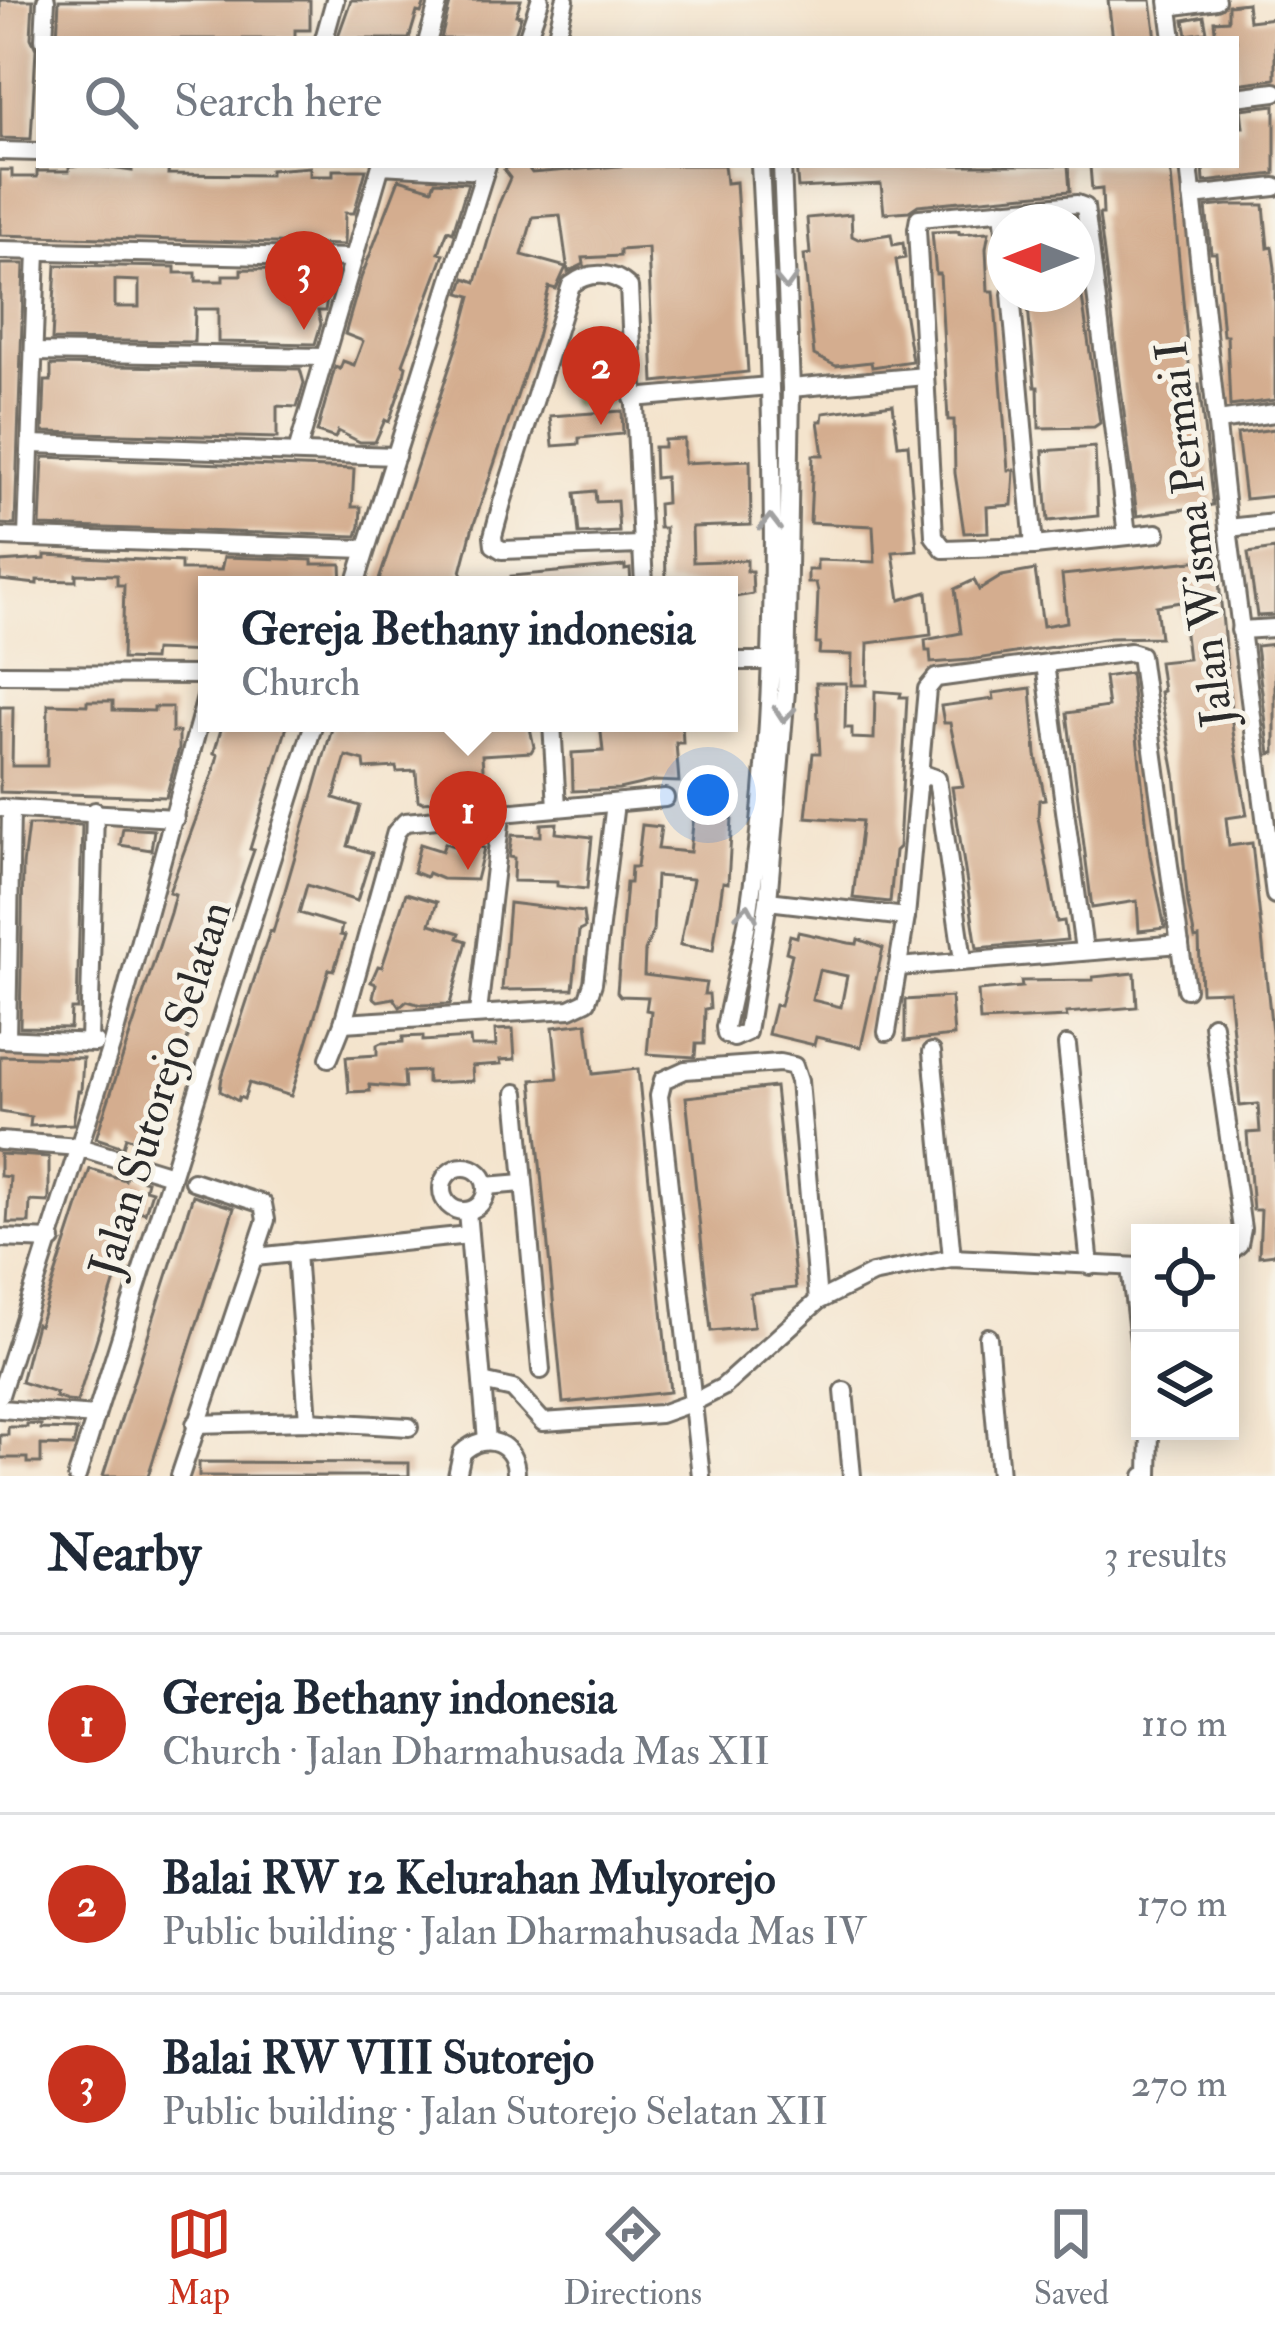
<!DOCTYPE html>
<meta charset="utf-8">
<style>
:root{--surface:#fff;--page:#f2f2f3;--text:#1f2937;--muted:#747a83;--line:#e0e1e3;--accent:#c8321e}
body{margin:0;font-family:"IM FELL Double Pica",serif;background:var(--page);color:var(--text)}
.controls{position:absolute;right:36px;bottom:36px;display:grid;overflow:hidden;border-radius:0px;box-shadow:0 6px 30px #0003}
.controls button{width:108px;height:108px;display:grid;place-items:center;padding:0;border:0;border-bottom:3px solid var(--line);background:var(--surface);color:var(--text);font:60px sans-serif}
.compass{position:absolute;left:987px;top:204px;width:108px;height:108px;border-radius:50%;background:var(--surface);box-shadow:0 6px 30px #0003;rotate:270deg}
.you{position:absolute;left:708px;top:795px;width:42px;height:42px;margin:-30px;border:9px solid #fff;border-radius:50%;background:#1a73e8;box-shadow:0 0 0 18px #1a73e833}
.badge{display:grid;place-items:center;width:78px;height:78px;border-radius:50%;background:var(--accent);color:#fff;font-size:39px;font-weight:700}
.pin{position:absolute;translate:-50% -99px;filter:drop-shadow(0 3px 6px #0008)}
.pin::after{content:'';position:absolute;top:63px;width:42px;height:36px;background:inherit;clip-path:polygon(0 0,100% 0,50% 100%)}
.popup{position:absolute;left:198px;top:576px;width:540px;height:156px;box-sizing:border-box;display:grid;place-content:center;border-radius:0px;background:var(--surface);filter:drop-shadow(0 3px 9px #0005);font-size:39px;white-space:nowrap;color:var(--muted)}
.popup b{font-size:45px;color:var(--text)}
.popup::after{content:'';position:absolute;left:50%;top:100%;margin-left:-24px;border:24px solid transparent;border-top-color:var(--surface)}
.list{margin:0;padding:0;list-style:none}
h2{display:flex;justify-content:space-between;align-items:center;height:156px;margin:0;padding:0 48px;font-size:51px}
h2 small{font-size:39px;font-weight:400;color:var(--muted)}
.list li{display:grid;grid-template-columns:78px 1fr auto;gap:36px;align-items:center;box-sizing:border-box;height:180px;padding:0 48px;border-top:3px solid var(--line)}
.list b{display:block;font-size:45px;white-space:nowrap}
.list p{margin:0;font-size:39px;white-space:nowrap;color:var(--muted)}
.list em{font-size:39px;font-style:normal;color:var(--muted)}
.icon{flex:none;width:66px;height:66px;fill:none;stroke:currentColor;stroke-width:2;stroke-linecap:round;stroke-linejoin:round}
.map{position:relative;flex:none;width:1275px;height:1476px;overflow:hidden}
.search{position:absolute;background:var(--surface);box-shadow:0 6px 30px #0003;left:36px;right:36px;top:36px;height:132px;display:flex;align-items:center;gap:30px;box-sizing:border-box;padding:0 42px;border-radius:0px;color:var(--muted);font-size:45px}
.sheet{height:696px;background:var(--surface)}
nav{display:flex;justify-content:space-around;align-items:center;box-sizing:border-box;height:168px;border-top:3px solid var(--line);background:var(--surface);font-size:33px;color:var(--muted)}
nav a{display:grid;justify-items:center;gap:6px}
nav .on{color:var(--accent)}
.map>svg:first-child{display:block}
.green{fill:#a7cd77;stroke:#697c51;stroke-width:3}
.building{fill:#d4ad8f;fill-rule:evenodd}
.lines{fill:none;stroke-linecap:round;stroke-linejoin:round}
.minor-casing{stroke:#716c64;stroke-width:22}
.minor{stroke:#fff;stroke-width:16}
.oneway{stroke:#a0a0a0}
.labels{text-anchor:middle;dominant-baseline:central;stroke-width:10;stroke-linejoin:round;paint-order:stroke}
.street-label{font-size:45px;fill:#2b2b2b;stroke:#f7f3e8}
</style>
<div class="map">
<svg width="1275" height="1476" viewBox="0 0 1275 1476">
<rect width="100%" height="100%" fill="#f7f3e8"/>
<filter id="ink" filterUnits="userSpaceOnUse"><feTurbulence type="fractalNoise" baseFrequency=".00833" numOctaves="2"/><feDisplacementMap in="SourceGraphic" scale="24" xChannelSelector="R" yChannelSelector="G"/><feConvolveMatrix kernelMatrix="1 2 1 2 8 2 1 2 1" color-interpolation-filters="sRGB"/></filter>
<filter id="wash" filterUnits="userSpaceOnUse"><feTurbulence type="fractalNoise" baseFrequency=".004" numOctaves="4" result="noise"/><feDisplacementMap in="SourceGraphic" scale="48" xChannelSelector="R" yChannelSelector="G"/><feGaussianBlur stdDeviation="2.7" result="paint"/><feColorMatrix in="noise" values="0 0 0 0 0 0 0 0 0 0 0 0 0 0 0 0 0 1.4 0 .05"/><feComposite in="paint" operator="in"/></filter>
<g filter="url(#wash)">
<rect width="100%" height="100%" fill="#f4e4cd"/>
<polygon class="green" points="607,324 609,403 571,404 569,325"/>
<g id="blocks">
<g class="building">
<polygon points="0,0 33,0 31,38 36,49 31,139 1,138"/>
<polygon points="59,0 310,0 310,30 295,30 295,39 57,39"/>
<polygon points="351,0 426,0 421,13 417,12 409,39 337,39"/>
<polygon points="451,0 521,0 516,15 521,16 515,34 511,39 441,39"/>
<polygon points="1108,0 1151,0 1156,39 1113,39"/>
<polygon points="1247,3 1249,21 1275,18 1275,79 1236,84 1236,39 1216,39 1214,21 1228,20 1228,5"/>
<polygon points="1204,16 1207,32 1187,35 1184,20"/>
<polygon points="1275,105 1275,174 1204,182 1203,165 1236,165 1236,127 1243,127 1241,109"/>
<polygon points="90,165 132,171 132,165 169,166 168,174 270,175 270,170 310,167 310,176 333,176 333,170 366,170 354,213 345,213 344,245 0,235 0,170 12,170 12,177 37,177 37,171 69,171 69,166"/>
<polygon points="510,165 526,165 532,173 631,165 724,165 726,183 736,182 748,372 654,382 648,248 620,250 620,256 583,258 584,264 568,272 560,215 533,217 522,255 566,267 556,289 549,287 537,337 472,530 461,572 464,585 394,585 379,580 462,330 471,296 460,293 465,278 476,282 498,206 510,178 504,170"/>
<polygon points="796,165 1068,165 1070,191 918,205 909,211 884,213 881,184 798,188"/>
<polygon points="1170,165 1191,385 1199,384 1213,505 1137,516 1099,214 1103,214 1102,189 1092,190 1090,166"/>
<polygon points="399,179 432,189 435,181 468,183 453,232 448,230 439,253 444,254 403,364 406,366 402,384 389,422 385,420 375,442 360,442 338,431 335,438 317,432 335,367 340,369 343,361 354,365 363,341 345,334 361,278"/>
<polygon points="1228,205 1264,205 1268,248 1272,247 1275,268 1275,400 1230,406 1227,335 1223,335 1216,253 1211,253 1206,207"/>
<polygon points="851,214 852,236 858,239 891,234 893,245 903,243 905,258 896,260 912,361 872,367 871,362 836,366 814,355 804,255 810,254 807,218"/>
<polygon points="959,231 959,234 989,232 986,248 988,291 994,291 1008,470 1014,470 1012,505 987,507 988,532 964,533 955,473 954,420 948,420 940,274 936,274 932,232"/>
<polygon points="1077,262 1100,423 1094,427 1039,428 1038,387 1035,387 1027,294 1077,294"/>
<polygon points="0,264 24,264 15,525 0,524"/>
<path d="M 56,265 L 175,267 L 175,273 L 196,273 L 196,281 L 223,281 L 223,275 L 241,275 L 241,269 L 329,270 L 329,287 L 325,311 L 318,311 L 321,324 L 315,344 L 218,342 L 218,309 L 195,309 L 194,342 L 52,340 ZM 115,280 L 139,281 L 139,307 L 115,307 Z"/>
<polygon points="609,340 619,340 621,379 610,380"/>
<polygon points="51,365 300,369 304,383 297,407 277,406 277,438 43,432 45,381 51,381"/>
<polygon points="893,404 898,445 908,444 917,550 893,552 900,600 927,592 931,635 868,643 867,685 851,685 852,655 819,654 820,644 816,644 818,592 816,583 808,583 808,570 817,570 817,560 875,562 873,526 810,523 813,455 823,455 818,421 822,421 823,413"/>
<polygon points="622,411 623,434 579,438 579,444 553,446 550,416"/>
<polygon points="1275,429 1275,496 1245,499 1237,434"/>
<polygon points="684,439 684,463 750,460 751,525 692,527 693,562 747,560 747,571 752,571 753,594 729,598 729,585 666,585 665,528 659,528 658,504 666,503 665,477 655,478 654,447 664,447 664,440"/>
<polygon points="1095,447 1098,516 1048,521 1043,451"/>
<polygon points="43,457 354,469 352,507 361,507 360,526 357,536 40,526"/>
<polygon points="595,491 596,502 617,501 619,532 579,534 575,493"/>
<polygon points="1275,549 1275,615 1257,616 1248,553"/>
<polygon points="45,555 181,562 181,570 221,570 224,557 312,560 312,564 341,564 342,585 207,585 207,652 154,650 153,660 122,659 124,585 117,585 117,575 76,574 76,581 37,580 37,584 0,580 0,562 45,559"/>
<polygon points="1213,559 1214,571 1218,571 1233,732 1247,815 1226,818 1229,846 1252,843 1275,1060 1275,1254 1259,1256 1261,1210 1253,1210 1247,1133 1260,1132 1258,1104 1240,1106 1229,991 1201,992 1199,938 1195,939 1188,904 1175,774 1160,692 1163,691 1159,662 1188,659 1181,602 1156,606 1160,637 1110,638 970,660 931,663 930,651 926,651 925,640 961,633 955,589 974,580 979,590 1002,576 1035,570 1043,626 1067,622 1062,575"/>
<polygon points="625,566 625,570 630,569 631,585 511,585 511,576"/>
<polygon points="1275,644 1275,753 1270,754 1256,646"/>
<polygon points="1130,673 1150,855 1165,928 1139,931 1137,901 1092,908 1067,713 1108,707 1104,677"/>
<polygon points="816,683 846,683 845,728 852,728 852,738 874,739 875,691 901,693 900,697 907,697 899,847 895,851 890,902 853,898 862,821 806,817 813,753 820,753"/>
<polygon points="1031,688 1036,755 1045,799 1039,800 1038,817 1057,922 1064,921 1067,940 977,948 952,787 963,786 950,723 944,723 941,706 994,699 993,693"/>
<polygon points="87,701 113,701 113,710 154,711 154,707 172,707 172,732 179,732 179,749 166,797 0,792 0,707 13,707 12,766 47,766 48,704 87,705"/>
<polygon points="223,723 288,723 250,849 254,850 230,920 225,919 213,953 162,1125 152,1146 126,1137 123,1147 96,1138 170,913 175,894 169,892 213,773 218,755 214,753"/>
<polygon points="344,723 363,723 361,730 402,723 529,723 534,747 531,752 482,755 485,797 423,802 418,800 416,771 397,772 396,767 365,769 364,761 346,756 334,798 360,806 348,846 372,853 357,901 307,885 299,913 342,926 340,935 345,936 334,970 329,969 291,1096 249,1083 244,1099 239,1097 238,1101 220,1091 222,1077 270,931 273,932 333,725 343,728"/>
<polygon points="600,723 682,723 683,743 676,743 679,782 654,781 619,789 573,791 572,753 603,751"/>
<polygon points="694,815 732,818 728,883 723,882 713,950 680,945 693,879 656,876 653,931 645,951 644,975 706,983 704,994 709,994 710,1008 705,1009 704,1044 696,1044 695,1057 647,1054 651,1011 646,1010 648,997 620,996 617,992 626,883 630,883 631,867 637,867 642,825 661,827 658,849 690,852"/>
<polygon points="557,823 556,833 592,837 587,889 557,886 557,882 513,881 514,858 509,857 512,835 541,836 541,824"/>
<polygon points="28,825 82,825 77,1009 71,1009 70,1028 20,1027 23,865"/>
<polygon points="123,828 154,830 151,850 120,845"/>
<polygon points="464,842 484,848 476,880 442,879 428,873 426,877 413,872 420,844 442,851 445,843 462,849"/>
<polygon points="406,893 437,902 430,924 460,933 458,938 467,941 450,1004 421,1005 407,1001 400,1007 394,998 378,1001 373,997 376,984 371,982 378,966 382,967"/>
<polygon points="509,903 583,912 585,928 579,931 573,989 502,990"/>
<path d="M 798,932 L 849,943 L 857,944 L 858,939 L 883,948 L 861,1047 L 816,1037 L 814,1045 L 768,1034 L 775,1005 L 780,1006 L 792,954 L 786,952 L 790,935 L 797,937 ZM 819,970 L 847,976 L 841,1007 L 812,1000 Z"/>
<polygon points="1135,973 1137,1007 1066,1013 1067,1017 980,1021 978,991 1022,987 1021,981 1093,980 1093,977"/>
<polygon points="951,997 954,1036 905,1041 905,1000"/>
<polygon points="587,1023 593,1074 638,1069 670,1392 563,1403 532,1080 558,1078 553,1027"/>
<polygon points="513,1029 515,1059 500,1060 501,1064 472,1066 473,1081 427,1083 427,1071 404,1072 405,1088 369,1085 370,1091 349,1092 346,1057 377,1055 377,1045 381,1043 403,1042 403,1037 423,1036 423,1041 470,1038 471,1046 496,1046 495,1030"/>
<polygon points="0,1056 83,1058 81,1091 78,1091 73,1124 30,1126 31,1117 0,1112"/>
<polygon points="775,1087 796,1288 750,1293 754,1327 711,1331 686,1097"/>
<polygon points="0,1154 49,1157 49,1198 48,1202 30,1201 29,1223 7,1223 10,1177 0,1176"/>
<polygon points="90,1169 125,1180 126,1175 147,1181 145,1189 152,1191 145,1213 137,1210 77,1402 67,1401 55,1397 56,1393 21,1382 36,1324 39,1325"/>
<polygon points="193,1195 234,1208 202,1308 148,1476 103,1476"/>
<polygon points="27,1424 41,1425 41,1429 77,1430 73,1446 41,1445 41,1463 27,1463 27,1458 0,1458 0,1435 8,1435 8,1427 27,1427"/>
<polygon points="199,1462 409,1463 409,1476 199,1476"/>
</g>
</g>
</g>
<g filter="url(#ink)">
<use href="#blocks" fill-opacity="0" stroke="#716c64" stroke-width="3"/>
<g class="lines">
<g class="minor-casing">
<g id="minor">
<polyline points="1168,1 1173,39"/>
<polyline points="1169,7 1216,0"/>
<polyline points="44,39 46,0"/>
<polyline points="324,39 335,0"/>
<polyline points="428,39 439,0"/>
<polyline points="527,39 540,0"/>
<polyline points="556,39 565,0"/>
<polyline points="1236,97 1275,92"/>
<polyline points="0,151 39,152"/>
<path d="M 760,165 C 773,405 785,673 749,911 C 743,950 733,988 725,1027 L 726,1034 L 734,1038 L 747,1032 L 768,901 L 786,691 L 791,388 L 782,165"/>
<polyline points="1189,165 1228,528 1275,895"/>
<polyline points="1192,196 1275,187"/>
<polyline points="1003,210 1005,231"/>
<polyline points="0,250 352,258"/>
<polyline points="1011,294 1034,546"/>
<polyline points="34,352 323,357"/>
<polyline points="791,388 925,376"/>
<polyline points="633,398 769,386"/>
<polyline points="1218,421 1275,413"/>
<polyline points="31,444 396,456"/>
<polyline points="297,452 381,165 485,171"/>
<polyline points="1228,528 1275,523"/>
<polyline points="1127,535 1085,207 1077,204 919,218 917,229 934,536 944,549 1034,546 1157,533"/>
<polyline points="0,537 366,549"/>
<polyline points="27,537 37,251"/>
<path d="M 640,545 L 502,550 L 494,545 L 493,536 L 502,503 L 571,285 C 589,271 612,271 629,287 L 644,585"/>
<polyline points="355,585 487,165"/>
<polyline points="1240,630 1275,628"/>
<polyline points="729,661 776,661"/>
<polyline points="1045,664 1084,950"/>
<polyline points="0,674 207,675"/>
<polyline points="552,723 557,807"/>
<polyline points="918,782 926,775 937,779 963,960"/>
<polyline points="1,808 175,818"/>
<polyline points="768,901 906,917"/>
<polyline points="898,967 1180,944"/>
<polyline points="478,1013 501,816"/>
<polyline points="343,1023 570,1009 587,1001 593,983 615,803"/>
<polyline points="1213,1025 1242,1229 1239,1244 1230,1252"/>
<polyline points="887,1032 906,917 927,689 936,678 1130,652 1140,655 1186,989"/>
<polyline points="1,1039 95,1043"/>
<polyline points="7,1039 11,809"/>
<polyline points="89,1042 95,811"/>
<polyline points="1067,1045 1090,1266"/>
<polyline points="932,1052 952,1258"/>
<polyline points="329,1058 343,1023 396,832 405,822 665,798"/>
<polyline points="516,1093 541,1370"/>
<polyline points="0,1141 79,1147 171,1175"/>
<circle cx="464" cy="1189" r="22"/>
<polyline points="486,1186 523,1183"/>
<polyline points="467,1211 487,1440"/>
<polyline points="0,1238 52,1240"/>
<polyline points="296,1252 308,1421"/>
<polyline points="255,1257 469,1235"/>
<polyline points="1130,1267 1140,1349"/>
<polyline points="988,1337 1000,1476"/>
<polyline points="482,1382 513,1389 543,1422 660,1414 694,1402 723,1387 818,1301 872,1274 952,1258 1140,1267"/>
<polyline points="844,1391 852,1476"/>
<polyline points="0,1395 112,1043 207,694"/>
<polyline points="0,1409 96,1416"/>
<polyline points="195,1424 308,1421 409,1427"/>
<polyline points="77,1476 314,723"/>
<polyline points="180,1476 266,1220 263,1204 193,1181"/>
<path d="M 457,1476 L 462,1453 C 485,1430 517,1443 516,1476"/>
<polyline points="701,1476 659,1096 663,1080 685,1070 780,1063 794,1066 799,1081 818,1301"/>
<polyline points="1144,1476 1149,1475 1150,1431"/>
</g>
</g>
<use href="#minor" class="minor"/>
</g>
<defs><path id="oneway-chevron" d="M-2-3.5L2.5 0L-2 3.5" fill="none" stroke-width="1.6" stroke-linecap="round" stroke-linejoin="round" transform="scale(3)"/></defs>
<g class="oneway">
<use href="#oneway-chevron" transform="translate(786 282) rotate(88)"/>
<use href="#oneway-chevron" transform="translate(770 523) rotate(-90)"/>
<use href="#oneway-chevron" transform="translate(784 714) rotate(95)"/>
<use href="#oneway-chevron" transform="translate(747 912) rotate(-81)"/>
</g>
</g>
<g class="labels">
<g class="street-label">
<text transform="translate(1195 534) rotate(-97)">Jalan Wisma Permai I</text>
<text transform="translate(161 1089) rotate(-73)">Jalan Sutorejo Selatan</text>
</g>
</g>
</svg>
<div class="controls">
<button><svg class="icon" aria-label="locate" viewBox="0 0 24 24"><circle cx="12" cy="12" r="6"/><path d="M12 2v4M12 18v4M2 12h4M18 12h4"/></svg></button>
<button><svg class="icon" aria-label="layers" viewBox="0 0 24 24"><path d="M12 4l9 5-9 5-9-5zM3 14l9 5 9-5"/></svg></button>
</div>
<svg class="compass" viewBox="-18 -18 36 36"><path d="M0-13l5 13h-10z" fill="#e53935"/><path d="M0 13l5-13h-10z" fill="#747a83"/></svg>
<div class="you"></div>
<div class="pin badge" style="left:468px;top:870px">1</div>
<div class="popup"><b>Gereja Bethany indonesia</b>Church</div>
<div class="pin badge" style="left:601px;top:425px">2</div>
<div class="pin badge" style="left:304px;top:330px">3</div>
<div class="search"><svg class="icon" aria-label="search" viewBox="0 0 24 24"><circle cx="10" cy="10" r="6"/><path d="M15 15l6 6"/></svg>Search here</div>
</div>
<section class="sheet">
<h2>Nearby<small>3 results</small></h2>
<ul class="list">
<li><span class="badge">1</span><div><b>Gereja Bethany indonesia</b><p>Church · Jalan Dharmahusada Mas XII</p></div><em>110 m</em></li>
<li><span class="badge">2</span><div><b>Balai RW 12 Kelurahan Mulyorejo</b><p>Public building · Jalan Dharmahusada Mas IV</p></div><em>170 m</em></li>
<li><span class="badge">3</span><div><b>Balai RW VIII Sutorejo</b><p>Public building · Jalan Sutorejo Selatan XII</p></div><em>270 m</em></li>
</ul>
</section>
<nav>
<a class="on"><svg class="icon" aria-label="map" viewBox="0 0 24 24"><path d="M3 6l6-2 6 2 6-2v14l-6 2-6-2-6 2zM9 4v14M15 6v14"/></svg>Map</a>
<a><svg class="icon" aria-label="directions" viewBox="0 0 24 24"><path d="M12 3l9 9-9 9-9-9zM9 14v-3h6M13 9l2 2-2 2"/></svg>Directions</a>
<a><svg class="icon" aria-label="saved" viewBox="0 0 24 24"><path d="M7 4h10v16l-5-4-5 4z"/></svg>Saved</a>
</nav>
